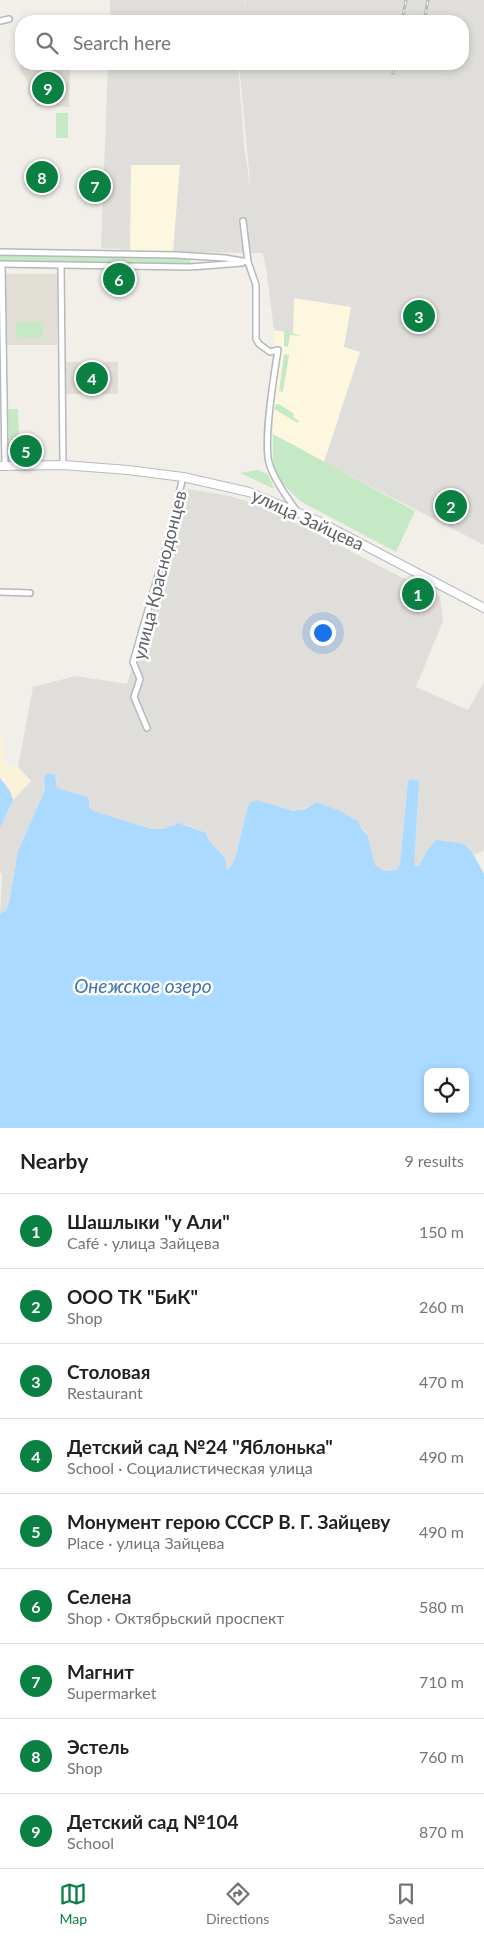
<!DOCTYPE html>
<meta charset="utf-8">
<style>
:root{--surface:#fff;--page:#f6f6f6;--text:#202124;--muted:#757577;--line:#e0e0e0;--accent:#0b8043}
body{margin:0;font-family:Lato,sans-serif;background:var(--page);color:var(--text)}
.controls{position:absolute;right:15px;bottom:15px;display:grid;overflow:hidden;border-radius:10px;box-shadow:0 2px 8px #0003}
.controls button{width:45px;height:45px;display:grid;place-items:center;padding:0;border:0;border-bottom:1px solid var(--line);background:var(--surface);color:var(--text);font:25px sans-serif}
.you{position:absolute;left:322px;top:632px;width:18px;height:18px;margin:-12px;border:4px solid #fff;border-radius:50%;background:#1a73e8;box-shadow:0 0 0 8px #1a73e833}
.badge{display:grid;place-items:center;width:32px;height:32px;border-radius:50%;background:var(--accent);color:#fff;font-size:16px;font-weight:700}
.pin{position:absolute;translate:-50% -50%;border:2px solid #fff;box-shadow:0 1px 5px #0006}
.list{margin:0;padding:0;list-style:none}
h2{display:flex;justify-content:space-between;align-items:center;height:65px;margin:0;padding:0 20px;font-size:21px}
h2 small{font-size:16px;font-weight:400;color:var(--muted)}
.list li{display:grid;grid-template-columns:32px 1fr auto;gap:15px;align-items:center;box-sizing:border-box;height:75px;padding:0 20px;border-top:1px solid var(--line)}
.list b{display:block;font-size:19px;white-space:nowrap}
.list p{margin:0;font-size:16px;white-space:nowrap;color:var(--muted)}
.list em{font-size:16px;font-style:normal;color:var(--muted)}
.icon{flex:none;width:28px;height:28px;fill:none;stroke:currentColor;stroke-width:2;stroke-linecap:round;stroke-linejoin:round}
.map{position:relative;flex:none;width:484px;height:1128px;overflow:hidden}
.search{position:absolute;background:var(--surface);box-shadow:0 2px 8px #0003;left:15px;right:15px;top:15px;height:55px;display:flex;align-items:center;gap:12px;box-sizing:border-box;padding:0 18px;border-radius:20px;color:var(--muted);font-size:19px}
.sheet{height:740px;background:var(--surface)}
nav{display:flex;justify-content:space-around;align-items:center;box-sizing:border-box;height:70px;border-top:1px solid var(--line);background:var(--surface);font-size:14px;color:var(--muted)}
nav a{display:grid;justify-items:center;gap:2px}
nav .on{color:var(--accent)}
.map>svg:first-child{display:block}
.commercial{fill:#fef7e0}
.industrial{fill:#e0deda}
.education{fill:#e1ded6}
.green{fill:#c5e8c5}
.sand{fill:#fbf3d9}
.water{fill:#aadaff;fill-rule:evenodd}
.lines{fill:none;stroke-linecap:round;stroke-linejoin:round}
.street-casing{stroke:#b5b8bc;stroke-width:8}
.secondary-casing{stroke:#b6babf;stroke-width:10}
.street{stroke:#fff;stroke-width:5}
.secondary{stroke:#fff;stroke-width:8}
.rail-casing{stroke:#b6b7b8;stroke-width:3}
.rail{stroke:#fff;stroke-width:1;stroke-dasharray:4;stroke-linecap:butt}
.labels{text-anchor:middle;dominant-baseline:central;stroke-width:5;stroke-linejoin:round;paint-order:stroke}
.street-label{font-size:18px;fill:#5f6368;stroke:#fff}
.water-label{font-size:19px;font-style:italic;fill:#4174aa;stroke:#fff}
</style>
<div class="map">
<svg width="484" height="1128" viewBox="0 0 484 1128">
<rect width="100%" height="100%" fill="#f1efe8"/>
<g class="commercial">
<polygon points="131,165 180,165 173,252 130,250"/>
<polygon points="294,298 351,307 344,347 361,352 324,462 273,434 274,330 293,333"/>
</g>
<g class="industrial">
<polygon points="110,0 245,0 244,7 246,0 484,0 484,545 324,462 360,352 344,347 351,307 294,298 293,333 274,330 266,267 263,253 173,252 180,165 131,165 130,250 101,248 108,64 238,64 244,146 251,192 239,64 463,64 463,21 110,21"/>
<polygon points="188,489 230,496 262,506 440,597 443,621 416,687 468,710 484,682 484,850 474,855 464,844 451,843 426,852 419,866 414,865 408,781 400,864 397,870 384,871 375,865 366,831 361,829 354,818 316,802 299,811 248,806 235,859 228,870 226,868 223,854 211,844 208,835 190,826 184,824 173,825 163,829 151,829 94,811 89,807 89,801 87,797 57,788 56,777 45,777 45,790 18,851 9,903 6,910 0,914 2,875 0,871 0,828 13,800 31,781 18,767 33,687 76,676 127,684"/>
</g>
<g class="education">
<polygon points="21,61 21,64 70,64 69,107 37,106 28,93 28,82 19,69"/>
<rect x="5" y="274" width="52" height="71"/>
<rect x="65" y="362" width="53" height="32"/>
</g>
<g class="green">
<rect x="56" y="113" width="12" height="25"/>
<polygon points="0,254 190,258 191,264 188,265 0,261"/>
<polygon points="16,322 43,322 43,338 16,337"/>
<polygon points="284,330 301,336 290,335 288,347 284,346"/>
<polygon points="284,354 289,355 283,392 279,391"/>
<polygon points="276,404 279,404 294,414 293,417 299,421 298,423 274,409"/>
<polygon points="8,409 18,409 19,439 34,439 33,456 10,456"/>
<polygon points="273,434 415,511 396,552 300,501 282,483 273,467"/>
<polygon points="257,470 268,474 274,489 240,473"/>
</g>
<polygon class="sand" points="0,737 4,742 4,762 18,767 31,781 13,800 10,791 0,778"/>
<g class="water">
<path d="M 48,773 L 55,775 L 57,788 L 87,797 L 89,800 L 89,807 L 94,811 L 151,829 L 163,829 L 179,823 L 206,833 C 208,837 209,841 212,844 C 219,852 227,855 226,868 L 228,870 L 235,859 L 248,806 L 251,802 L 257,800 L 293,811 L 305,809 L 316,802 L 340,811 L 358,821 L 361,829 L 367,834 L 375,865 L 384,871 L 397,870 L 400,864 L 408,781 L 410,779 L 419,781 L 414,865 L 419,866 L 426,852 L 436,840 L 464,844 L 472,852 L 484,874 L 484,1128 L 0,1128 L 0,914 L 6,910 L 9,903 L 18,851 L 45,790 L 44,777 ZM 428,1072 L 465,1072 L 465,1109 L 428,1109 Z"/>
<polygon points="0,778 10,791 13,800 0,828"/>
</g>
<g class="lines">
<g class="street-casing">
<g id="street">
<polyline points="0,21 9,19"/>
<path d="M 243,221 L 248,262 L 256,285 L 256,339 L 259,344 L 270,352 L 278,350 C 274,375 262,446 270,466 C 276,482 286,496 296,510"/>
<polyline points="0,252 176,255 225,258 248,262"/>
<polyline points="0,264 190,267 242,263"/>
<polyline points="2,265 5,466"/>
<polyline points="61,265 63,465"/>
<polyline points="0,592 30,593"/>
<polyline points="147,728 134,697 140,679 133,662 167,544 183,477"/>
</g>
</g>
<g class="secondary-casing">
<polyline id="secondary" points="0,466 63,465 128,470 183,477 249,492 318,521 484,608"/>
</g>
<use href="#street" class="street"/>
<use href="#secondary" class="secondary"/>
<g class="rail-casing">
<g id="rail">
<polyline points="402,21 406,0"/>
<polyline points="424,21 428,0"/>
<polyline points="393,73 395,64"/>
</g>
</g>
<use href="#rail" class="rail"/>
</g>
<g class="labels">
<g class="street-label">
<text transform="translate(308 519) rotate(25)">улица Зайцева</text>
<text transform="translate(159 575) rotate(-76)">улица Краснодонцев</text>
</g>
<g class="water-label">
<text x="143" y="985">Онежское озеро</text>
</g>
</g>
</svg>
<div class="controls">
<button><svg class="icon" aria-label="locate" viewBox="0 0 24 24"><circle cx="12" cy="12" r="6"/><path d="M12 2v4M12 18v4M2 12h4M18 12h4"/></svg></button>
</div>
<div class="you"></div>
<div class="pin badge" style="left:418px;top:594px">1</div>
<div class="pin badge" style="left:451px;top:506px">2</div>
<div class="pin badge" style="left:419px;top:316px">3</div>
<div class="pin badge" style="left:92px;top:378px">4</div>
<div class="pin badge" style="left:26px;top:451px">5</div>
<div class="pin badge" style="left:119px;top:279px">6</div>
<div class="pin badge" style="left:95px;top:186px">7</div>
<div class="pin badge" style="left:42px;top:177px">8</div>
<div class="pin badge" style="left:48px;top:88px">9</div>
<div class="search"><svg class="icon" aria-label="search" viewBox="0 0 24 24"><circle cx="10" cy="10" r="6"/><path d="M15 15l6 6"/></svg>Search here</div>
</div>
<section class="sheet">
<h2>Nearby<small>9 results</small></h2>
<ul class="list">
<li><span class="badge">1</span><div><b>Шашлыки &quot;у Али&quot;</b><p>Café · улица Зайцева</p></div><em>150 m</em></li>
<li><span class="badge">2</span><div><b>ООО ТК &quot;БиК&quot;</b><p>Shop</p></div><em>260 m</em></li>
<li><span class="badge">3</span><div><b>Столовая</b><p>Restaurant</p></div><em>470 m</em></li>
<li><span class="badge">4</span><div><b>Детский сад №24 &quot;Яблонька&quot;</b><p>School · Социалистическая улица</p></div><em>490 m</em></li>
<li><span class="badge">5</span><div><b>Монумент герою СССР В. Г. Зайцеву</b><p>Place · улица Зайцева</p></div><em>490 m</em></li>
<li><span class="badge">6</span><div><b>Селена</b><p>Shop · Октябрьский проспект</p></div><em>580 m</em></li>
<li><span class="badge">7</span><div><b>Магнит</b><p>Supermarket</p></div><em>710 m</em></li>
<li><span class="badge">8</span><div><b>Эстель</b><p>Shop</p></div><em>760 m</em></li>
<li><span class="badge">9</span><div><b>Детский сад №104</b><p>School</p></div><em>870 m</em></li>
</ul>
</section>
<nav>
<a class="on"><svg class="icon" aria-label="map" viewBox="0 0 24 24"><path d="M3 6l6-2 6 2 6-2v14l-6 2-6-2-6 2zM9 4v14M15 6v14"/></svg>Map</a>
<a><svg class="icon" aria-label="directions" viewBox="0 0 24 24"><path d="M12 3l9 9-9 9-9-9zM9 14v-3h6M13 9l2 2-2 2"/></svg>Directions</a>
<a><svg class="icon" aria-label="saved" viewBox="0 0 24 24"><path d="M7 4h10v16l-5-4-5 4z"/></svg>Saved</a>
</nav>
